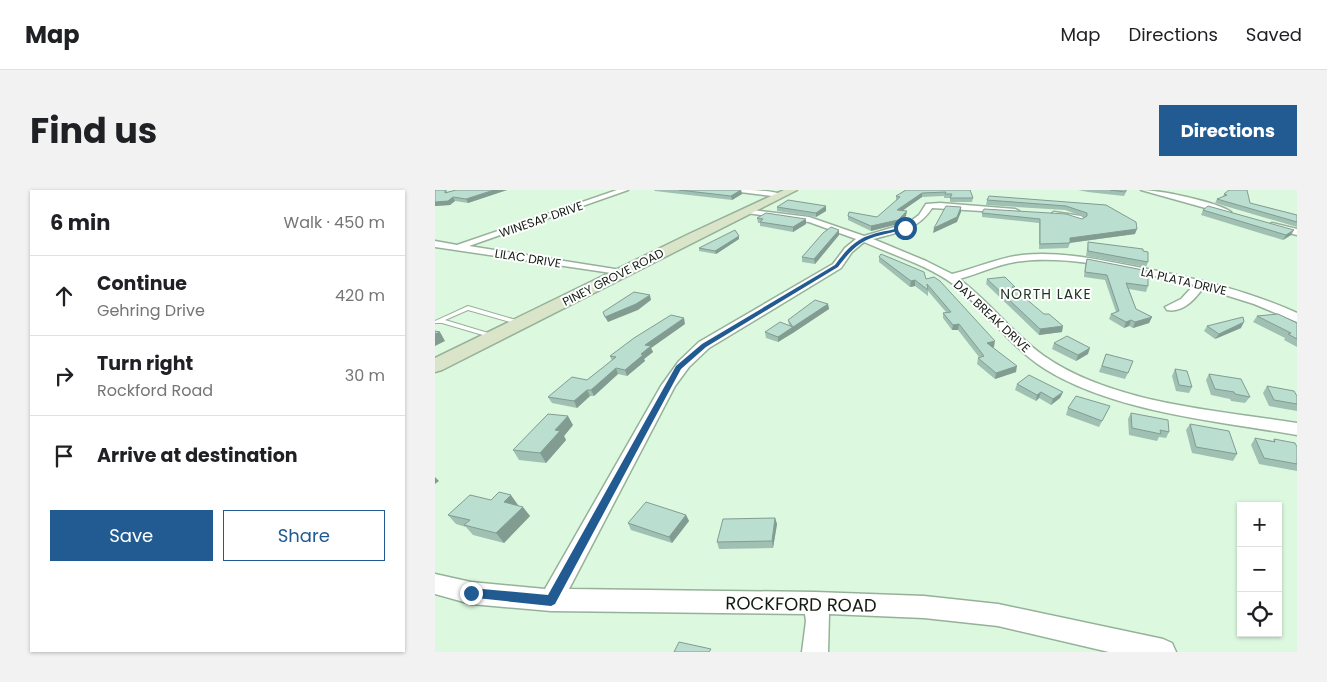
<!DOCTYPE html>
<meta charset="utf-8">
<style>
:root{--surface:#fff;--page:#f2f2f2;--text:#202124;--muted:#757577;--line:#e0e0e0;--accent:#215b92}
body{margin:0;font-family:Poppins,sans-serif;background:var(--page);color:var(--text)}
.controls{position:absolute;right:15px;bottom:15px;display:grid;overflow:hidden;border-radius:0px;box-shadow:0 1px 4px #0004}
.controls button{width:45px;height:45px;display:grid;place-items:center;padding:0;border:0;border-bottom:1px solid var(--line);background:var(--surface);color:var(--text);font:25px sans-serif}
.stop{position:absolute;width:15px;height:15px;margin:-11px;border:4px solid #215b92;border-radius:50%;background:#fff}
.stop.end{background:#215b92;border-color:#fff;box-shadow:0 1px 5px #0008}
.list{margin:0;padding:0;list-style:none}
h2{display:flex;justify-content:space-between;align-items:center;height:65px;margin:0;padding:0 20px;font-size:21px}
h2 small{font-size:16px;font-weight:400;color:var(--muted)}
.list li{display:grid;grid-template-columns:32px 1fr auto;gap:15px;align-items:center;box-sizing:border-box;height:80px;padding:0 20px;border-top:1px solid var(--line)}
.list b{display:block;font-size:19px;white-space:nowrap}
.list p{margin:0;font-size:16px;white-space:nowrap;color:var(--muted)}
.list em{font-size:16px;font-style:normal;color:var(--muted)}
.actions{display:flex;gap:10px;padding:15px 20px}
.actions a{flex:1;padding:11px 0;border:1px solid var(--accent);border-radius:0px;text-align:center;font-size:18px;color:var(--accent)}
.actions .main{background:var(--accent);color:#fff}
.icon{flex:none;width:28px;height:28px;fill:none;stroke:currentColor;stroke-width:2;stroke-linecap:round;stroke-linejoin:round}
.map{position:relative;flex:none;width:862px;height:462px;overflow:hidden;border-radius:0px}
header{display:flex;align-items:center;gap:30px;box-sizing:border-box;height:70px;padding:0 25px;background:var(--surface);border-bottom:1px solid var(--line)}
header strong{font-size:24px}
nav{display:flex;gap:28px;margin-inline-start:auto;font-size:18px}
.intro{display:flex;align-items:center;justify-content:space-between;box-sizing:border-box;height:120px;padding:0 30px}
h1{margin:0;font-size:35px}
.button{padding:12px 22px;border-radius:0px;background:var(--accent);color:#fff;font-size:18px;font-weight:700}
main{display:flex;gap:30px;padding:0 30px}
aside{flex:1;background:var(--surface);border-radius:0px;box-shadow:0 1px 4px #0004}
.map>svg:first-child{display:block}
.lines{fill:none;stroke-linecap:round;stroke-linejoin:round}
.service-casing{stroke:#96b199;stroke-width:2}
.minor-casing{stroke:#96b199;stroke-width:3}
.secondary-casing{stroke:#96b199;stroke-width:3}
.service{fill:#fff;fill-rule:evenodd}
.minor{fill:#fff;fill-rule:evenodd}
.secondary{fill:#d9e4c8;fill-rule:evenodd}
.wall{fill:#a0c0b3}
.shaded-wall{fill:#829c92}
.building{fill:#badfd0;stroke:#829c92}
.route{fill:#215b92}
.labels{text-anchor:middle;dominant-baseline:central;stroke-width:4;stroke-linejoin:round;paint-order:stroke}
.far-street-label{font-size:12px;fill:#121c13;stroke:#fff}
.far-neighbourhood-label{font-size:14px;letter-spacing:1px;fill:#213724;stroke:#fff}
.near-street-label{font-size:18px;fill:#121c13;stroke:#fff}
</style>
<header>
<strong>Map</strong>
<nav><a>Map</a><a>Directions</a><a>Saved</a></nav>
</header>
<div class="intro"><h1>Find us</h1><a class="button">Directions</a></div>
<main>
<aside>
<h2>6 min<small>Walk · 450 m</small></h2>
<ul class="list">
<li><svg class="icon" aria-label="ahead" viewBox="0 0 24 24"><path d="M12 20V5M6 11l6-6 6 6"/></svg><div><b>Continue</b><p>Gehring Drive</p></div><em>420 m</em></li>
<li><svg class="icon" aria-label="right" viewBox="0 0 24 24"><path d="M7 20v-9h11M14 6l5 5-5 5"/></svg><div><b>Turn right</b><p>Rockford Road</p></div><em>30 m</em></li>
<li><svg class="icon" aria-label="arrive" viewBox="0 0 24 24"><path d="M6 21V4h12l-3 4 3 4H6"/></svg><div><b>Arrive at destination</b></div></li>
</ul>
<div class="actions"><a class="main">Save</a><a>Share</a></div>
</aside>
<div class="map">
<svg width="862" height="462" viewBox="0 0 862 462">
<rect width="100%" height="100%" fill="#dcf8df"/>
<g class="lines">
<g class="service-casing">
<polygon id="service" points="33,116 88,132 89,133 86,135 33,120 10,130 60,145 61,146 58,148 7,133 0,133 0,131"/>
</g>
<g class="minor-casing">
<g id="minor">
<polygon points="182,0 193,0 34,56 186,80 191,83 190,85 0,57 0,51 22,55"/>
<path d="M 301,0 C 315,0 337,0 349,5 L 345,7 L 305,2 Z"/>
<path d="M 706,0 C 725,0 782,12 796,22 L 792,24 Z"/>
<path d="M 505,13 L 580,19 L 584,21 L 580,23 L 497,18 C 483,40 461,43 438,49 L 491,71 L 517,84 C 541,78 563,68 587,65 C 624,61 661,69 697,76 C 754,87 809,99 862,123 L 862,132 L 819,114 L 768,98 C 760,109 748,123 732,120 L 730,117 L 746,109 L 759,95 C 704,83 636,63 580,72 C 561,75 543,84 524,89 C 555,112 578,144 609,166 C 678,214 781,220 862,233 L 862,245 C 782,231 679,222 610,179 C 574,156 551,120 518,94 C 492,75 458,65 429,52 L 417,62 L 406,78 L 274,158 L 254,177 L 240,196 L 134,399 L 380,402 L 489,406 L 563,414 L 728,449 L 737,453 L 741,462 L 674,462 L 563,436 L 489,428 L 394,424 L 393,462 L 367,462 L 371,431 L 370,424 L 116,421 L 36,414 L 0,404 L 0,384 L 36,392 L 110,399 L 226,196 L 244,171 L 264,152 L 398,74 L 410,58 L 421,49 L 374,32 L 312,23 L 309,23 L 309,19 L 374,27 L 429,46 L 473,33 L 484,25 L 491,14 Z"/>
<polygon points="619,22 646,26 650,29 646,32 616,27 615,25"/>
<polygon points="837,33 862,39 862,45 834,38 833,36"/>
</g>
</g>
<g class="secondary-casing">
<polygon id="secondary" points="349,0 362,0 7,180 0,182 0,168 254,44"/>
</g>
<use href="#service" class="service"/>
<use href="#minor" class="minor"/>
<use href="#secondary" class="secondary"/>
</g>
<g class="wall">
<polygon points="0,0 12,0 12,2 21,0 72,0 33,13 20,11 15,15 0,16"/>
<polygon points="219,0 306,0 307,4 297,10 220,1"/>
<polygon points="471,0 535,0 538,8 537,12 515,12 515,8 509,8 509,6 487,7 467,21 471,26 463,34 436,41 413,30 413,26 442,27 461,11 461,6"/>
<polygon points="643,0 692,0 689,6 653,2"/>
<polygon points="789,4 815,13 862,25 862,37 780,13 782,9 788,7"/>
<polygon points="552,10 671,15 700,44 635,53 633,58 604,59 604,33 547,27 547,23 647,29 650,27 630,20 551,15"/>
<polygon points="342,17 391,21 381,27 342,21"/>
<polygon points="768,20 856,45 848,50 766,25"/>
<polygon points="322,28 371,34 358,42 325,36 325,33 323,33"/>
<polygon points="404,40 404,45 380,74 367,72 367,67"/>
<polygon points="304,49 281,64 264,61 264,58"/>
<polygon points="653,52 708,61 713,72 711,77 651,66"/>
<polygon points="444,67 491,89 559,157 558,157 581,182 560,189 542,174 543,168 544,167 523,140 517,140 508,128 508,123 511,122 493,101 493,106 480,96 475,97 444,72"/>
<polygon points="652,69 713,96 711,102 694,99 701,119 717,127 714,133 698,138 694,136 689,138 674,129 676,124 681,122 670,90 649,87 650,75"/>
<polygon points="552,89 580,97 580,100 627,142 604,145 551,94"/>
<polygon points="393,114 394,119 343,152 331,148 330,142 354,135 353,130"/>
<polygon points="822,126 862,133 862,157 849,150 850,148 818,132"/>
<polygon points="250,134 216,158 218,162 209,169 210,171 192,186 183,184 159,206 155,206 142,218 117,213 113,207 152,190 177,171 175,166"/>
<polygon points="772,136 806,138 780,149 769,141"/>
<polygon points="619,153 653,164 641,171 617,159"/>
<polygon points="671,164 696,177 690,189 664,182"/>
<polygon points="740,179 757,197 754,203 741,201 737,186"/>
<polygon points="774,184 815,207 810,213 796,211 795,209 776,205 771,190"/>
<polygon points="582,194 628,202 625,208 616,215 604,208 601,211 580,200"/>
<polygon points="832,196 862,206 862,221 834,216 828,203"/>
<polygon points="675,216 664,237 631,225 633,218"/>
<polygon points="696,223 734,242 731,248 724,247 722,251 694,245 693,229"/>
<polygon points="755,234 802,264 798,271 757,263 751,240"/>
<polygon points="138,235 129,246 131,250 111,273 84,270 78,260"/>
<polygon points="820,248 838,251 839,249 862,257 862,281 824,274 816,255"/>
<polygon points="56,310 83,315 95,326 69,353 38,345 31,337 21,334 13,325"/>
<polygon points="251,325 254,331 237,353 196,340 193,333"/>
<polygon points="340,328 342,334 338,358 284,359 282,352"/>
</g>
<g class="shaded-wall">
<polygon points="59,0 72,0 33,13 31,9"/>
<polygon points="306,0 307,4 297,10 296,6"/>
<polygon points="487,3 487,7 461,25 462,20"/>
<polygon points="18,7 20,11 15,15 0,16 0,12"/>
<polygon points="391,16 391,21 381,27 381,23"/>
<polygon points="526,17 526,22 522,32 498,43 499,38"/>
<polygon points="472,21 471,26 463,34 436,41 436,36"/>
<polygon points="371,29 371,34 358,42 358,37"/>
<polygon points="702,39 700,44 633,53 635,48"/>
<polygon points="404,40 404,45 380,74 379,69"/>
<polygon points="859,40 856,45 848,50 851,45"/>
<polygon points="304,46 304,49 281,64 280,61"/>
<polygon points="480,90 480,96 475,97 476,91"/>
<polygon points="215,105 216,110 203,120 173,132 170,127"/>
<polygon points="393,114 394,119 358,143 358,137"/>
<polygon points="717,127 714,133 698,138 700,132"/>
<polygon points="249,128 250,134 216,158 218,162 209,169 210,171 192,186 190,180 206,164 210,155"/>
<polygon points="696,130 694,136 689,138 691,132"/>
<polygon points="809,132 806,138 780,149 784,144"/>
<polygon points="524,134 523,140 517,140 518,135"/>
<polygon points="628,136 627,142 604,145 605,139"/>
<polygon points="358,137 358,143 343,152 343,147"/>
<polygon points="5,142 10,151 0,156 0,144"/>
<polygon points="560,151 559,157 551,159 552,153"/>
<polygon points="655,158 653,164 641,171 643,165"/>
<polygon points="582,176 581,182 560,189 561,183"/>
<polygon points="181,178 183,184 159,206 156,200"/>
<polygon points="152,200 155,206 142,218 139,211"/>
<polygon points="606,202 604,208 601,211 602,205"/>
<polygon points="628,202 625,208 616,215 618,209"/>
<polygon points="133,226 138,235 129,246 131,250 111,273 105,263 120,240"/>
<polygon points="0,287 4,291 0,294"/>
<polygon points="76,305 83,315 76,322 69,312"/>
<polygon points="88,317 95,326 69,353 61,343"/>
<polygon points="251,325 254,331 237,353 234,347"/>
<polygon points="340,328 342,334 338,358 337,351"/>
</g>
<g class="building">
<polygon points="0,0 10,0 10,3 21,0 59,0 31,9 18,7 13,11 0,12"/>
<polygon points="244,0 306,0 296,6"/>
<polygon points="471,0 535,0 538,8 515,8 517,4 510,4 511,2 487,3 462,20 472,21 463,30 436,36 413,26 414,22 442,27 465,7 461,6"/>
<polygon points="675,0 691,0 690,2"/>
<polygon points="794,0 812,0 815,13 862,25 862,32 782,9 792,5 789,4"/>
<polygon points="554,6 671,15 701,32 702,39 635,48 635,53 605,54 605,29 547,23 549,19 631,24 647,29 652,26 652,23 631,16 552,10"/>
<polygon points="353,10 391,16 381,23 342,17"/>
<polygon points="511,16 526,17 522,27 499,38"/>
<polygon points="773,16 859,40 851,45 768,20"/>
<polygon points="331,23 371,29 358,37 325,32 328,29 322,28"/>
<polygon points="396,37 404,40 379,69 367,67 388,43"/>
<polygon points="300,40 304,46 280,61 264,58"/>
<polygon points="653,52 708,59 708,61 713,62 713,72 653,61"/>
<polygon points="446,64 489,82 491,89 499,87 505,91 560,151 552,153 582,176 561,183 543,168 549,166 524,134 518,135 508,123 516,122 492,94 493,100 480,90 476,91 444,67"/>
<polygon points="652,69 713,81 713,96 691,93 701,119 717,127 700,132 696,130 691,132 676,124 684,121 672,85 650,82"/>
<polygon points="570,87 580,97 577,97 609,124 614,124 628,136 605,139 552,89"/>
<polygon points="199,102 215,105 201,114 170,127 168,122"/>
<polygon points="380,110 393,114 358,137 353,130"/>
<polygon points="843,124 862,133 862,149 853,144 856,143 822,126"/>
<polygon points="236,125 249,128 210,155 216,156 206,164 208,165 190,180 181,178 156,200 152,200 139,211 113,207 137,187 152,190 181,167 175,166 199,148"/>
<polygon points="808,127 809,132 784,144 772,136"/>
<polygon points="345,132 358,137 343,147 330,142"/>
<polygon points="0,141 5,142 0,144"/>
<polygon points="632,146 655,158 643,165 619,153"/>
<polygon points="671,164 698,171 693,183 667,176"/>
<polygon points="740,179 752,181 757,197 744,195"/>
<polygon points="774,184 806,189 815,207 800,204 799,202 780,199"/>
<polygon points="594,185 628,202 618,209 606,202 602,205 582,194"/>
<polygon points="832,196 859,201 862,206 862,214 839,210"/>
<polygon points="641,206 675,216 667,231 633,218"/>
<polygon points="696,223 733,230 734,242 725,240 726,244 697,238"/>
<polygon points="113,224 133,226 120,240 125,241 105,263 78,260"/>
<polygon points="755,234 794,241 802,264 761,257"/>
<polygon points="820,248 840,252 839,249 860,253 862,257 862,274 829,268"/>
<polygon points="64,302 76,305 69,312 88,317 61,343 29,335 35,330 13,325 35,305 56,310"/>
<polygon points="211,312 251,325 234,347 193,333"/>
<polygon points="340,328 337,351 282,352 288,329"/>
<polygon points="244,452 276,459 274,462 239,462"/>
</g>
<path class="route" d="M 470,37 L 471,39 C 436,48 426,46 403,77 L 271,157 L 246,179 L 120,414 L 116,416 L 32,407 L 30,403 L 32,400 L 36,398 L 113,405 L 241,176 L 267,154 L 400,75 C 423,43 434,45 470,37 Z"/>
<g class="labels">
<g class="far-street-label">
<text transform="translate(106 29) rotate(-19)">WINESAP DRIVE</text>
<text transform="translate(93 68) rotate(9)">LILAC DRIVE</text>
<text transform="translate(178 87) rotate(-27)">PINEY GROVE ROAD</text>
<text transform="translate(749 91) rotate(13)">LA PLATA DRIVE</text>
<text transform="translate(557 126) rotate(43)">DAY BREAK DRIVE</text>
</g>
<g class="far-neighbourhood-label">
<text x="611" y="104">NORTH LAKE</text>
</g>
<g class="near-street-label">
<text transform="translate(366 414) rotate(1)">ROCKFORD ROAD</text>
</g>
</g>
</svg>
<div class="controls">
<button>+</button>
<button>−</button>
<button><svg class="icon" aria-label="locate" viewBox="0 0 24 24"><circle cx="12" cy="12" r="6"/><path d="M12 2v4M12 18v4M2 12h4M18 12h4"/></svg></button>
</div>
<div class="stop" style="left:470px;top:38px"></div>
<div class="stop end" style="left:36px;top:403px"></div>
</div>
</main>
